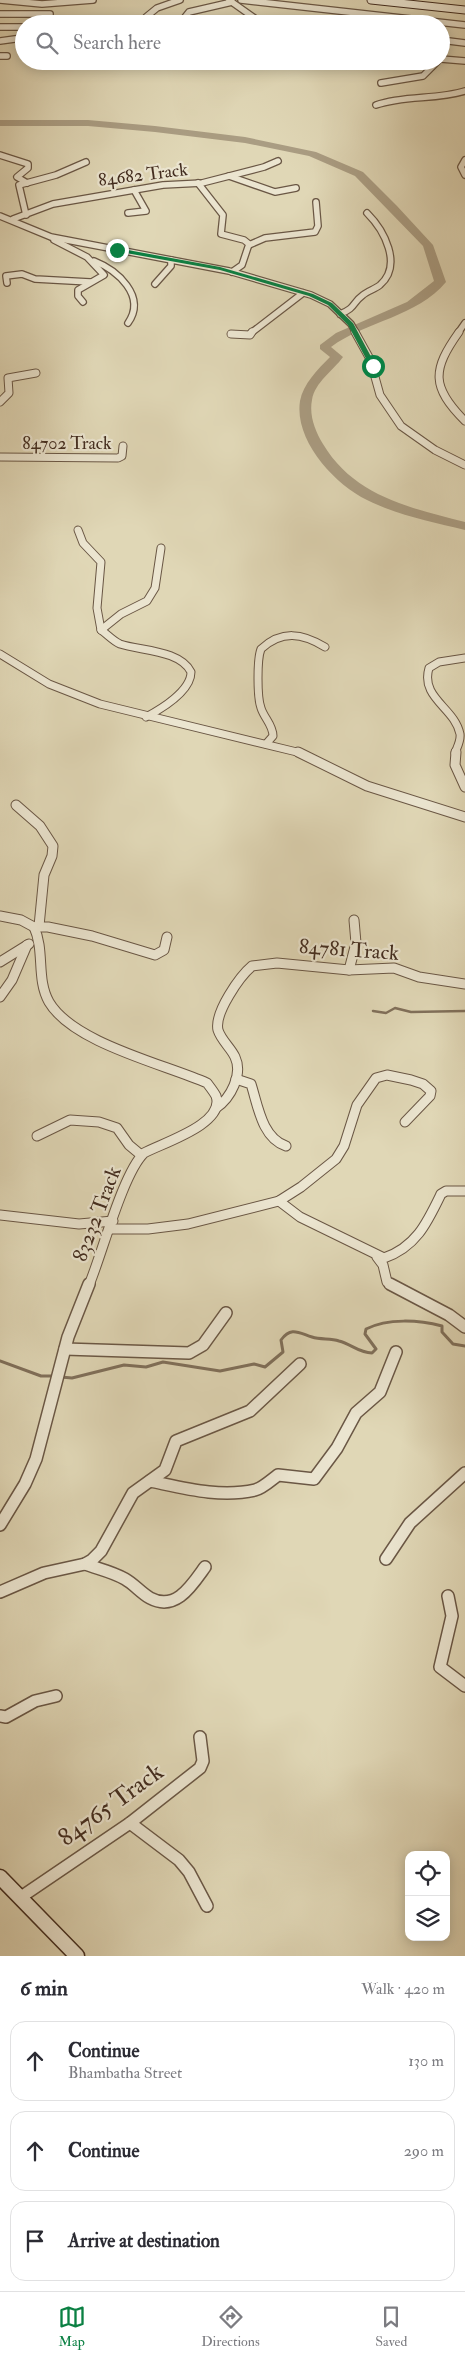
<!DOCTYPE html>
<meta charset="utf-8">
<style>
:root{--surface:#fff;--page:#f2f2f3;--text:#2b2b33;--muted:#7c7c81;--line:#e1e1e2;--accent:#0b8043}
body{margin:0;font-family:"IM FELL Double Pica",serif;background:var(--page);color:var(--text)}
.controls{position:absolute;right:15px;bottom:15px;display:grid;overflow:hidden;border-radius:10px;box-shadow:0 2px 12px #0003}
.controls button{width:45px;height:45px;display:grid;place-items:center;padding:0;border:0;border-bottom:1px solid var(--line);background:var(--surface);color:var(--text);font:25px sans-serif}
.stop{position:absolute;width:15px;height:15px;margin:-11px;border:4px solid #0b8043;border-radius:50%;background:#fff}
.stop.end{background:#0b8043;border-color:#fff;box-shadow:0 1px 5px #0008}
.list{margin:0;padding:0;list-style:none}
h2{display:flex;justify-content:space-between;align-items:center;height:65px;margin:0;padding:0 20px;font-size:21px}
h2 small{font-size:16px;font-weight:400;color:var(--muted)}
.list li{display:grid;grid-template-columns:32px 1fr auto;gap:15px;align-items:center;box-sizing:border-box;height:80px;margin:0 10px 10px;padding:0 10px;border:1px solid var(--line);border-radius:15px}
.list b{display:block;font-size:19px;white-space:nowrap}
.list p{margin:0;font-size:16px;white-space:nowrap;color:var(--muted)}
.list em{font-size:16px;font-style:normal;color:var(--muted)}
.icon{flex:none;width:28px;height:28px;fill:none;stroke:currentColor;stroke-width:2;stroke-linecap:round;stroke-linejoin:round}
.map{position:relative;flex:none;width:465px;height:1956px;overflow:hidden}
.search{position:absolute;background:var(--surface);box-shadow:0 2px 12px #0003;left:15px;right:15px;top:15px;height:55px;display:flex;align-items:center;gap:12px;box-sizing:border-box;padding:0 18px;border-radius:28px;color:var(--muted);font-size:19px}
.sheet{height:335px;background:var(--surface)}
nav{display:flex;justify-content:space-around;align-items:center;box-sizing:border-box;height:70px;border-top:1px solid var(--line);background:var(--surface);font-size:14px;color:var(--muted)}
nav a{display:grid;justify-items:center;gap:2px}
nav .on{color:var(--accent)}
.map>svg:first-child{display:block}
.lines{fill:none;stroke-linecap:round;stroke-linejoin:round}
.stream-far1{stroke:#80705b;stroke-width:2.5}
.stream{stroke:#80705b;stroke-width:3}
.river{fill:#aa9d83;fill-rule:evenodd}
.street-far3-casing{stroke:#6a5745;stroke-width:8}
.street-far2-casing{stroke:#6a5745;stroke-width:9}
.street-far1-casing{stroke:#6a5745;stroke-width:11}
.street-casing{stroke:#6a5745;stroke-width:14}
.secondary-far1-casing{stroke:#422c1f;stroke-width:9}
.secondary-casing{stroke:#422c1f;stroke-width:17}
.street-far3{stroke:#ebe5d0;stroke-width:5.5}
.street-far2{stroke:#ebe5d0;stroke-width:7}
.street-far1{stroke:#ebe5d0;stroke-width:9}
.street{stroke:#ebe5d0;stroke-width:11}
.secondary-far1{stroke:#ebe5d0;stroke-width:7}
.secondary{stroke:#ebe5d0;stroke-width:14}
.route{fill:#0b8043}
.labels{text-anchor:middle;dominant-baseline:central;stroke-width:4.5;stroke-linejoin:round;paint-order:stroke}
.far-street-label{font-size:18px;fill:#422c1f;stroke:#ebe5d0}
.street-label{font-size:21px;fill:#422c1f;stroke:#ebe5d0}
.near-street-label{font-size:25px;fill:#422c1f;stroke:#ebe5d0}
</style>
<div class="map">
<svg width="465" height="1956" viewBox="0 0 465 1956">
<rect width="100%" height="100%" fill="#e0d7b6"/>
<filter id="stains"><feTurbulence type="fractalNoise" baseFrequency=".004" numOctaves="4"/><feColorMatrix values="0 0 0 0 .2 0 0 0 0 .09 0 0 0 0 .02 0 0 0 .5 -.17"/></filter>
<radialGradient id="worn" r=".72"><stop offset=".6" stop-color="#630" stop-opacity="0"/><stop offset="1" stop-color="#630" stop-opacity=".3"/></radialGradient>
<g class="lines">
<polyline class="stream-far1" points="373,1011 386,1013 395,1008 411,1012 465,1011"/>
<g class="stream">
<polyline points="0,1361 41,1376 53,1376"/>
<path d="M 61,1377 L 72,1378 L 124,1365 L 146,1367 L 163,1362 L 220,1371 L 254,1364 L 265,1367 L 283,1352 L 281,1340 C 291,1326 299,1333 312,1337 C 321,1340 330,1338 339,1341 C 351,1344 359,1353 372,1353 L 376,1349 L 365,1334 L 366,1329 C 388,1318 419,1320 442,1326 L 442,1332 L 453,1344 L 465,1346"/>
</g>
<path class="river" d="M 0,120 L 88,120 L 155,126 L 245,137 L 316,152 L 363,172 L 397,206 L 433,245 L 446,282 C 417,317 366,321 331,347 L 343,357 C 333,371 315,382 312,400 C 309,415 315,431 323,444 C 354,496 410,508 465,522 L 465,530 C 432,522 397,515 367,500 C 334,484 294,440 300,401 C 303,384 318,369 330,357 L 320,349 L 320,345 L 336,333 L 407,302 L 434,281 L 423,246 L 355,176 L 309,156 L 245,143 L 155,132 L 88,126 L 0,126 Z"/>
<g class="street-far3-casing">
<g id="street-far3">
<polyline points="0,0 42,4 93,0"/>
<polyline points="229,0 263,24"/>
<polyline points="241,0 465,25"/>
<polyline points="0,14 50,14"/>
<polyline points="262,23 291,21 307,24"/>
<polyline points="146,24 146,17 157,8 180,0"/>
<polyline points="191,24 185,17 189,12 232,2"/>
<polyline points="0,27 24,27"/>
<polyline points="441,40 465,43"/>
<polyline points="0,41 22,38"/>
<polyline points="0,56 7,56"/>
<polyline points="441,59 465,61"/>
<polyline points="381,83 423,76 438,61"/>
<path d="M 376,105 C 405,95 436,100 465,91"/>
<polyline points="0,155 28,164 28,168 17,177 27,183"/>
<polyline points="465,160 461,167 465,175"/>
<polyline points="229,176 275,192 296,188"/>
<polyline points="198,183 223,215 221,234 244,240 249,244 242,265 232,272"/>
<polyline points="128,213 146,211 134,190"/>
<polyline points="26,215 19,185 56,175 86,162"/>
<polyline points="0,216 51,237 229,271 311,295 330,304 351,324 356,333"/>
<polyline points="13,219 53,204 163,185 202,183 264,167 278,161"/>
<polyline points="54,240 87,257 104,275 78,290 78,296 83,302"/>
<polyline points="249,245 265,238 315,232 318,226 316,202"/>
<path d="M 94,261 C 117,270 147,296 128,323"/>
<polyline points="7,283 6,276 22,274 35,279 90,282"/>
<polyline points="155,284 171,266 171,260"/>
<path d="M 340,314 C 356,308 352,303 363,295 C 368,291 375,289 380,285 C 403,265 384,230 367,213"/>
<polyline points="251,333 303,293"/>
<polyline points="458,333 465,323"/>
</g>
</g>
<g class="street-far2-casing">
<g id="street-far2">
<polyline points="355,332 370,359 380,395 401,426 435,450 465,465"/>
<path d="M 459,332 C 432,370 431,387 465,421"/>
<polyline points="231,334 250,335 252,332"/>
<polyline points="0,402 9,393 8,378 36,373"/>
<polyline points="0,457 118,458 122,456 123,446"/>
<path d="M 78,530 L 83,543 L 101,562 L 97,608 L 101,630 C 107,634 113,641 120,644 C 141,651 180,650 191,672 C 191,691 161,709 146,717"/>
<polyline points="101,630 121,614 147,601 155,588 161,548"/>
<polyline points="0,654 49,684 100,704 301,753"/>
<path d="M 266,744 L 273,736 C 273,725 264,718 261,708 C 257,697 257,659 261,649 C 282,630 302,633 325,647"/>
<path d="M 455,753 C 457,747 461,741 460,734 C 455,708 420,698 429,668 L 439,662 L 465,658"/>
</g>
</g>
<g class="street-far1-casing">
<g id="street-far1">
<polyline points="298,752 367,786 465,817"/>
<polyline points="456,752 455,765 465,787"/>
<polyline points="16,805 40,826 53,846 52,856 44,875 39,926"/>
<polyline points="0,916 21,920 34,927 48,927 92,936 155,955 164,950 167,937"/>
<path d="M 34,927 C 45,951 36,979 49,1002 C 73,1043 164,1064 207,1083 C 210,1087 214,1092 216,1096 C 226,1124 162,1143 144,1153 C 123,1173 102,1254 89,1285"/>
<polyline points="0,962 29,944"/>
<polyline points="349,970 356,943 354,920"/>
<polyline points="0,997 12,980 27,945"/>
<path d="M 236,1079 L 251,1084 C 258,1106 262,1138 286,1146"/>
<path d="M 216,1108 C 231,1098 243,1074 235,1057 C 231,1048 221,1040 218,1030 C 214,1013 240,976 252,966 L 277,963 L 349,970 L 394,968 L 419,977 L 465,984"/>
<polyline points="37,1136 70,1120 99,1122 117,1128 129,1145 141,1155"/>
<path d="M 279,1201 L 300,1217 L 384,1258 C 416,1247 427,1223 441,1194 L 446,1191 L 465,1191"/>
<polyline points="0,1215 79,1224 113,1221"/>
<polyline points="110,1229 148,1229 188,1224 279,1201 301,1187 336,1159 344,1146 357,1105 376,1078 387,1075 411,1080 423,1084 431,1091 430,1096 405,1122"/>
<polyline points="377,1257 383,1265 387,1282 392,1285"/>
</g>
</g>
<g class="street-casing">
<g id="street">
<polyline points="390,1284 449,1315 465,1327"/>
<polyline points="65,1349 189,1353 203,1345 226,1313"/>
<path d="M 150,1481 C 184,1488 220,1498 255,1490 C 263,1488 271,1480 278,1475 L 314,1479 L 337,1448 L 356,1413 L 380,1392 L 396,1352"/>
<polyline points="0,1525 25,1484 36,1459 68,1337 89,1284"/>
<polyline points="386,1559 410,1523 465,1473"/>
<path d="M 85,1564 C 99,1569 113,1572 125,1579 C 134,1584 141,1593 150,1598 C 176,1612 192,1585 205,1567"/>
<polyline points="0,1592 44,1573 85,1564 92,1560 101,1551 133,1493 165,1470 176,1441 250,1411 300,1364"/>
<polyline points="448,1596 452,1616 440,1667 465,1686"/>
<polyline points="0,1716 6,1717 35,1701 56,1696"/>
<polyline points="130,1823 179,1860 189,1872 207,1906"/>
<polyline points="21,1897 130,1823 200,1768 203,1761 200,1737"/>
</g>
</g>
<g class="secondary-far1-casing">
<polyline id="secondary-far1" points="371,0 465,10"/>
</g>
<g class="secondary-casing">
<polyline id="secondary" points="0,1877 77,1956"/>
</g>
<use href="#street-far3" class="street-far3"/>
<use href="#street-far2" class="street-far2"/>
<use href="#street-far1" class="street-far1"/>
<use href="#street" class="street"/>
<use href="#secondary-far1" class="secondary-far1"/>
<use href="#secondary" class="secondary"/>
</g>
<polygon class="route" points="117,248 220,267 313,294 332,303 353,323 376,366 373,368 370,366 348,325 328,305 309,296 220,270 115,251"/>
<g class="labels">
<g class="far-street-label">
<text transform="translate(143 175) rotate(-7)">84682 Track</text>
<text x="67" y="443">84702 Track</text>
</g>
<g class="street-label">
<text transform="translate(349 950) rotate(4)">84781 Track</text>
<text transform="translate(97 1214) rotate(-69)">83232 Track</text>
</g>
<g class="near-street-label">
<text transform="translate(111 1805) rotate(-36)">84765 Track</text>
</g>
</g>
<rect width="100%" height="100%" filter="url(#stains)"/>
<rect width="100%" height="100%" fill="url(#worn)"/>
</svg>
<div class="controls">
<button><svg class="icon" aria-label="locate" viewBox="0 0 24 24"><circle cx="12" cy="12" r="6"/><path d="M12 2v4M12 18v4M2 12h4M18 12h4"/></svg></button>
<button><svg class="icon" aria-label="layers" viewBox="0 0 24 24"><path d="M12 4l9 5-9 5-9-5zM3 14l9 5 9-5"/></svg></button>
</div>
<div class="stop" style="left:373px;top:366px"></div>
<div class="stop end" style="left:117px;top:250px"></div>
<div class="search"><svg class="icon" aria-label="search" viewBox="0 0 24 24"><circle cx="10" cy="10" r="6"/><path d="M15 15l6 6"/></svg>Search here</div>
</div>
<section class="sheet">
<h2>6 min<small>Walk · 420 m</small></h2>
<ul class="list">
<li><svg class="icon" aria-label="ahead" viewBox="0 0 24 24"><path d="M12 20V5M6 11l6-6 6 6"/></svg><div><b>Continue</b><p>Bhambatha Street</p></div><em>130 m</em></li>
<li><svg class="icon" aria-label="ahead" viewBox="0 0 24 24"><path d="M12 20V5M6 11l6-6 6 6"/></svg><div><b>Continue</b></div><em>290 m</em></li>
<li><svg class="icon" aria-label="arrive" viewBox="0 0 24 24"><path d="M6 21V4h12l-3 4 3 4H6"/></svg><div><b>Arrive at destination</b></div></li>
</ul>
</section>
<nav>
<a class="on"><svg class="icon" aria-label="map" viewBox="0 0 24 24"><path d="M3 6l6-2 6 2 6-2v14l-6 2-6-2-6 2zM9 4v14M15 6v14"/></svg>Map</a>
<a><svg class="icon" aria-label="directions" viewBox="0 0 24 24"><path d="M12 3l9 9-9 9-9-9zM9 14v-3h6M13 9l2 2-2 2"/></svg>Directions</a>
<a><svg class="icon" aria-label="saved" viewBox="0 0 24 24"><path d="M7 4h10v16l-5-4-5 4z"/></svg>Saved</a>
</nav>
